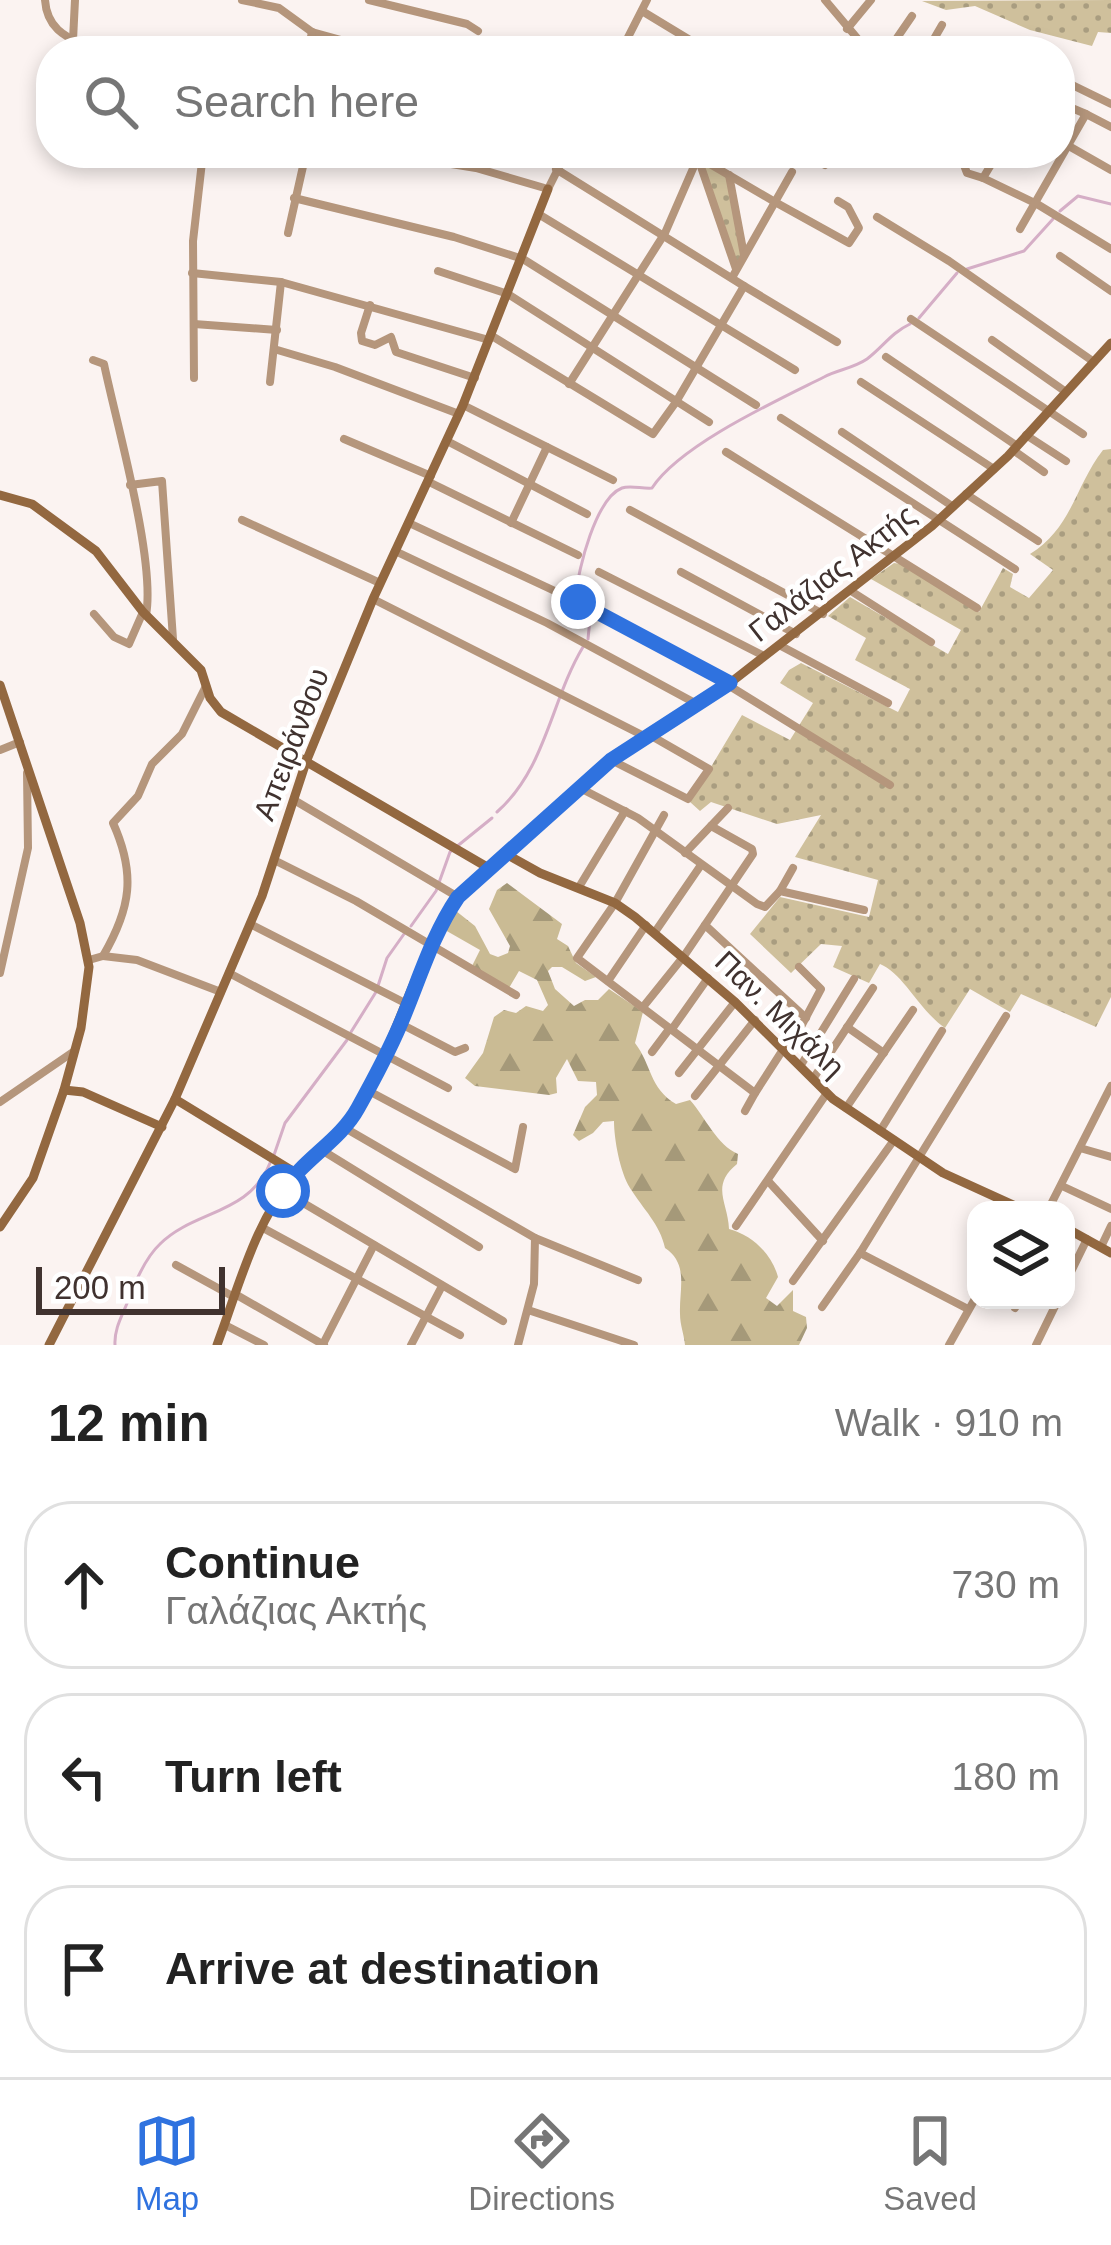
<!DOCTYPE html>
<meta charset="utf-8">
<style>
:root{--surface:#fff;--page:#f6f6f6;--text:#222;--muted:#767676;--line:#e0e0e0;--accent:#2f72df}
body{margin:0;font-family:Arial,sans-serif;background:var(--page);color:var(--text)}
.controls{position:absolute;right:36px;bottom:36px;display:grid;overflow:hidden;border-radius:24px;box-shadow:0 6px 18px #0003}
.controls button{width:108px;height:108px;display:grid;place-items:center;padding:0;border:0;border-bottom:3px solid var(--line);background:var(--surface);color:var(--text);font:60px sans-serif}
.scale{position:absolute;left:36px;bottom:30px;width:189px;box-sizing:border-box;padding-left:12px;border:6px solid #40322f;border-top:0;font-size:33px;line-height:42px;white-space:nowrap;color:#40322f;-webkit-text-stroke:9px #fff;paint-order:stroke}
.stop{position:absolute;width:36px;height:36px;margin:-27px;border:9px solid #2f72df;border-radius:50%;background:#fff}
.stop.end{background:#2f72df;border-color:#fff;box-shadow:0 3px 12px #0008}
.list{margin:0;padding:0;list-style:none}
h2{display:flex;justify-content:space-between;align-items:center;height:156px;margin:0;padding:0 48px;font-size:51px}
h2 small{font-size:39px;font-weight:400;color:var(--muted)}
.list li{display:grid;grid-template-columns:78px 1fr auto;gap:36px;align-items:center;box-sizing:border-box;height:168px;margin:0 24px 24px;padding:0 24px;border:3px solid var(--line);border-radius:48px}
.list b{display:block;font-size:45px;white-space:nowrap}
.list p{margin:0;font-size:39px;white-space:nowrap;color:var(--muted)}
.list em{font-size:39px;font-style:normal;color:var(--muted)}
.icon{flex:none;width:66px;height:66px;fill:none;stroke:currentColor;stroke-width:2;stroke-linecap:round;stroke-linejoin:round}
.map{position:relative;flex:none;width:1111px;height:1345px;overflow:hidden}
.search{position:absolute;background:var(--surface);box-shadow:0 6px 18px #0003;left:36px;right:36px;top:36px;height:132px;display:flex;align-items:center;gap:30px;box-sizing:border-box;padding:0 42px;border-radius:48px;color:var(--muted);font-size:45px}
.sheet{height:732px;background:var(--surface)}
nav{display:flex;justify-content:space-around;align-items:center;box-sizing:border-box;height:168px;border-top:3px solid var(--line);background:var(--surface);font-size:33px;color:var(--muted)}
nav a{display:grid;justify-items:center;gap:6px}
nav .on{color:var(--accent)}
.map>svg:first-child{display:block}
.grass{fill:url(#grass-dots)}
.forest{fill:url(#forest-firs)}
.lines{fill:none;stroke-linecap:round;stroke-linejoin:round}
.stream{stroke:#d5aec6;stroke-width:3}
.street{stroke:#b5967c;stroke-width:8}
.secondary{stroke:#936840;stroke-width:9}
.route{stroke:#2f72df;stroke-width:15}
.labels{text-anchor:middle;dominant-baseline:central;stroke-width:9;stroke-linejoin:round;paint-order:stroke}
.street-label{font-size:30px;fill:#40322f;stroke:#fff}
</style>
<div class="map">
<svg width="1111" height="1345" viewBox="0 0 1111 1345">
<defs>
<pattern id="grass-dots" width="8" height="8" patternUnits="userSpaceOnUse" patternTransform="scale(3)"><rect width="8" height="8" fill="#cfc09c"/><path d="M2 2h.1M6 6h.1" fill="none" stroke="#a99d80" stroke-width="1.8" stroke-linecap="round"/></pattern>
<pattern id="forest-firs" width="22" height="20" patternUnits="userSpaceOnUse" patternTransform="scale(3)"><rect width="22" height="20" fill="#cabb94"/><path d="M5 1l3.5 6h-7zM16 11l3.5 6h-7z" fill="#a59979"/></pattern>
</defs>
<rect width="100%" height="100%" fill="#fbf3f1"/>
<g class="grass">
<polygon points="1111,0 1111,33 1098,32 1092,46 1030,30 975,6 946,10 922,1"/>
<polygon points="702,162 726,176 741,256 737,263"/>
<path d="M 1111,449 L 1111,997 L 1096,1027 L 1021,994 L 1010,1012 L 970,989 L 945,1028 C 919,1010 903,973 880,964 L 869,983 L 833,967 L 842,946 L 821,944 L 791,973 L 750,934 L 780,897 L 869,917 L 878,880 L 795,857 L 821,815 L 777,824 L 711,802 L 700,811 L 690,802 L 742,715 L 790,740 L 813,703 L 780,683 L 789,670 L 801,663 L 898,712 L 910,689 L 855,660 L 866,638 L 828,616 L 850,597 L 948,654 L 961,630 L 871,579 L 894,563 L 901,564 L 979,612 L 1003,568 L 1013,574 L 1010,587 L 1029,598 L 1053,570 L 1030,554 C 1072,528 1075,486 1103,450 Z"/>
</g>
<path class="forest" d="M 507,883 L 562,924 L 557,939 L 568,946 L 576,963 L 596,977 L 585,981 L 562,967 L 552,967 L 548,971 L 555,989 L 574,1006 L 585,1000 L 598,1000 L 609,989 L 643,1012 L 635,1043 C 652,1065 649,1088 676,1104 L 690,1100 C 705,1117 717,1145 738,1154 L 737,1164 C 710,1186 728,1202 729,1229 C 752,1235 772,1254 778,1277 L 766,1298 L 777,1306 L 793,1290 L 793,1311 L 806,1317 L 807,1328 L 799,1345 L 685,1345 C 684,1334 680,1325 680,1314 C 679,1289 689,1264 665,1248 C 660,1224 643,1209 630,1188 C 620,1172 614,1139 614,1121 L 603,1122 L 593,1133 L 579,1141 L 573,1135 L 585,1107 L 597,1095 L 596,1082 L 578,1081 L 567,1059 L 556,1078 L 557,1093 L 549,1095 L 475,1086 L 465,1078 L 483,1053 L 494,1017 L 504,1010 L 516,1013 L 526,1006 L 543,1011 L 548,1005 L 537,980 L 519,971 L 509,988 L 472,966 L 480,950 L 445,930 L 456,911 L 475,926 L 490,954 L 498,957 L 508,953 L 510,946 L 489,909 L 497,890 Z"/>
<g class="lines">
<g class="stream">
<polyline points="1060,211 1078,196 1111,204"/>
<polyline points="967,269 1024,251 1053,219"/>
<polyline points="919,318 957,273"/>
<path d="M 576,595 C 578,569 596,498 622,488 C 630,485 643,489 652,488 C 680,445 776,401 824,377 C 837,370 854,368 867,359 C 883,347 891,333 910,324"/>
<polyline points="579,604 590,619 588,639"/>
<path d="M 497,812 C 546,769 551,700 583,647"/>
<polyline points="411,926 436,891 450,852 492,818"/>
<polyline points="351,1032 376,992 387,958 404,934"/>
<polyline points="274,1155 285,1123 347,1040"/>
<path d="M 115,1345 C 114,1329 122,1316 128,1301 C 135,1282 145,1258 160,1244 C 194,1210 249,1215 270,1163"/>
</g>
<g class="street">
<path d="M 45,0 C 47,31 69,38 94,51"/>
<polyline points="242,0 279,8 312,32 381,51"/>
<polyline points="369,0 467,24 478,31"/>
<polyline points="825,0 868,51"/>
<polyline points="642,11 708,51"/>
<polyline points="847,29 871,0"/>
<polyline points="73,40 75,0"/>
<polyline points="308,51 312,32"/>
<polyline points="621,51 647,0"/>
<polyline points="888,51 912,16"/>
<polyline points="927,51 942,25"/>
<polyline points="972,51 978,43 1002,51"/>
<polyline points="1060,79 1111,104"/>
<polyline points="1060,103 1086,114"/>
<polyline points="1060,141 1111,170"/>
<polyline points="307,153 339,153"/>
<polyline points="383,153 476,168 548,189 566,153"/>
<polyline points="805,153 825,165"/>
<polyline points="998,153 983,178 1037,204 1111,249"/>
<polyline points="698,158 736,269"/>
<polyline points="962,160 967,173 983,178"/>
<polyline points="895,163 902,153"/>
<polyline points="792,172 775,202 849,243 859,228 848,207 838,201"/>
<polyline points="729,175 744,255"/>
<polyline points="294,198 454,237 523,259 756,405"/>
<polyline points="540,215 795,370"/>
<polyline points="877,217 949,261 1094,362"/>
<polyline points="1020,229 1086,114 1111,127"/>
<polyline points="288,233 306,153"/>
<polyline points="1060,256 1111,291"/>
<polyline points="438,271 508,294 709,422"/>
<polyline points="192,273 281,282 489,340"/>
<polyline points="744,286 837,342"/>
<polyline points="370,305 361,333 362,341 375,345 391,337 396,352 475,378"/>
<polyline points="911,319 1083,434"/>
<polyline points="194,324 277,330"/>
<polyline points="492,336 653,434 676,402 744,286 556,169"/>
<polyline points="992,340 1066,392"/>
<polyline points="274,349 335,367 459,414"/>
<polyline points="886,357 1017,446"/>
<path d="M 93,360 L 104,364 C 116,422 156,561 146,615"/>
<polyline points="194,378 193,241 203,153"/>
<polyline points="270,382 281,282"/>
<polyline points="861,382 994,469"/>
<polyline points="569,384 665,233 698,157 775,202 733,276"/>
<polyline points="463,405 613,480"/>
<polyline points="781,418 1015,569"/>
<polyline points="842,432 952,506"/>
<polyline points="1026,435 1066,461"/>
<polyline points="344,439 431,476"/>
<polyline points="447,441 587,514"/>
<polyline points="1013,450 1044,472"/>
<polyline points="726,452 977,608"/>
<polyline points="429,482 578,555"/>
<polyline points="130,485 162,481 173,639"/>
<polyline points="966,494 1038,541"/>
<polyline points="630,510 823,614"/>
<polyline points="242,520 380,583"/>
<polyline points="409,523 604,614 730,683"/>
<polyline points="511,523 547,447"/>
<polyline points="395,551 547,623 695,703"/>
<polyline points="599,572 764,656"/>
<polyline points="681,572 796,634"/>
<polyline points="851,591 931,642"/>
<polyline points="373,599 644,736"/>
<polyline points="94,614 114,637 129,644 143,612"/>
<polyline points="781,646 888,703"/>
<polyline points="728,685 890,785"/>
<polyline points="0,750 20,742"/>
<polyline points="611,760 688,799 709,769 648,734"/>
<polyline points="580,788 638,818 757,904 765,907 780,891 864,910"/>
<polyline points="294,800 458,897"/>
<polyline points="664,815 615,903 577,958 755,1093 784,1048"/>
<polyline points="685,853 728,808"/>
<polyline points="274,860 356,901 516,995"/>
<polyline points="579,887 625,811"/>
<polyline points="780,891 793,868"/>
<polyline points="250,924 407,1004"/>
<polyline points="705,925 806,1018"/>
<polyline points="655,932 701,865"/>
<polyline points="103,956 137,960 221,992"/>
<path d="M 89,960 L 103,956 C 131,908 136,874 113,823 L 138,796 L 152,764 L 182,734 L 206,686"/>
<polyline points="0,973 28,848 27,773"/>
<polyline points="229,973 448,1088"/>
<polyline points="608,981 646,925"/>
<polyline points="643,1007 684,956 753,854 752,849 711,826"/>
<polyline points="401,1024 455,1052 465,1048"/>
<polyline points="847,1027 884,1053"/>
<polyline points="672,1029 708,978"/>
<polyline points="788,1051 821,989 799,967"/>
<polyline points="652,1052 670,1028"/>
<polyline points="801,1065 854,979"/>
<polyline points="679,1073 735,1002"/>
<polyline points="813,1079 873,988"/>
<polyline points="367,1090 515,1169 523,1127"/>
<polyline points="695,1096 755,1020"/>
<polyline points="0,1102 73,1052"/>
<polyline points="846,1108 913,1010"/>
<polyline points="745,1111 755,1093"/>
<polyline points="345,1128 535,1238 534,1284 518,1345"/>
<polyline points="880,1131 942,1031"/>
<polyline points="1080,1148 1111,1157"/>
<polyline points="320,1149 479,1247"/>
<polyline points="769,1182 823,1241"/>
<polyline points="1062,1186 1111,1209"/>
<polyline points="283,1191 503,1321"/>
<polyline points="1048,1210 1111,1086"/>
<polyline points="736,1226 827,1093"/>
<polyline points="263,1228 460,1335"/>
<polyline points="535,1238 638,1280"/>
<polyline points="1101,1247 1111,1226"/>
<polyline points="860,1253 968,1309"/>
<polyline points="176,1265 234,1297"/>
<polyline points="793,1281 894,1140"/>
<polyline points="1066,1282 1087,1239"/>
<polyline points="235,1294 324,1345"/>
<polyline points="822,1307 860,1253 1006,1016"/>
<polyline points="1015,1308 1019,1300"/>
<polyline points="528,1310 634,1345"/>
<polyline points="225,1325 264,1345"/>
<polyline points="323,1344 374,1245"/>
<polyline points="411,1345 442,1286"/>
<polyline points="949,1345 976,1297"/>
<polyline points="1036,1345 1058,1300"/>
</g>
<g class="secondary">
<polyline points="0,495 32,504 96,551 143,612 201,670 210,698 221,712 487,867"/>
<polyline points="0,685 80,923 89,967 81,1028 64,1090 33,1178 0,1227"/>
<polyline points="504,853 540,873 615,903 635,917 735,1002 833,1099 943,1173 1024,1210"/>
<polyline points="64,1090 83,1092 162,1127"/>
<polyline points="175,1099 296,1173"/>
<polyline points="1066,1228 1111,1253"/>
<polyline points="49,1345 175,1099 262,896 306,762 373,599 463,405 548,189"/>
<path d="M 217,1345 C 238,1289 254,1225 292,1178 C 311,1154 340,1139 356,1112 C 396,1044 414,963 458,897 L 611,760 L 730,683 L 932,526 L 1008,456 L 1111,343"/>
</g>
</g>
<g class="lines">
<path class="route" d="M 283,1191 C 303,1159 340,1141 358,1108 C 373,1081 388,1053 400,1025 C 419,981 431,937 458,897 L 611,760 L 730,683 L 578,602"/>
</g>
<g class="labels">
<g class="street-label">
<text transform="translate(832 573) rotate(-38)">Γαλάζιας Ακτής</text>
<text transform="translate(291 744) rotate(-69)">Απειράνθου</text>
<text transform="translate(780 1014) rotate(44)">Παν. Μιχάλη</text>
</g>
</g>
</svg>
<div class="controls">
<button><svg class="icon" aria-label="layers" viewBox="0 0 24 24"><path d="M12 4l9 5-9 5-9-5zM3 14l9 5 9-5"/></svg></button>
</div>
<div class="scale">200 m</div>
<div class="stop" style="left:283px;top:1191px"></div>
<div class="stop end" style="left:578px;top:602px"></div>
<div class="search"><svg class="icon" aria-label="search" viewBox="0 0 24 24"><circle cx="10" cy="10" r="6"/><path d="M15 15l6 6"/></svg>Search here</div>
</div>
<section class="sheet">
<h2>12 min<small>Walk · 910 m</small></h2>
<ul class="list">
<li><svg class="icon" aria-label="ahead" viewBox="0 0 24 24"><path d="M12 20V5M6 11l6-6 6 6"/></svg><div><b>Continue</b><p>Γαλάζιας Ακτής</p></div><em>730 m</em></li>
<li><svg class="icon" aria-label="left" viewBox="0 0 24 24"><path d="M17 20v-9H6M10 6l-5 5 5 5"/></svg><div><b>Turn left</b></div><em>180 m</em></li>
<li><svg class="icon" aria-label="arrive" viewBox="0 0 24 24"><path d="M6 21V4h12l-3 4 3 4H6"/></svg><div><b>Arrive at destination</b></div></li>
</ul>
</section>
<nav>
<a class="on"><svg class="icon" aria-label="map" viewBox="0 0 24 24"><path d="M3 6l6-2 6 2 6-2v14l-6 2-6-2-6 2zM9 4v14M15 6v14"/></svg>Map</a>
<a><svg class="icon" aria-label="directions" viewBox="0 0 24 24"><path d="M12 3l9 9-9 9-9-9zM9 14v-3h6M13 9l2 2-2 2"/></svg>Directions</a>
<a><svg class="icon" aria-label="saved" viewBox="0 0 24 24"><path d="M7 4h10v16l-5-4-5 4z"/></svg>Saved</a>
</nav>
